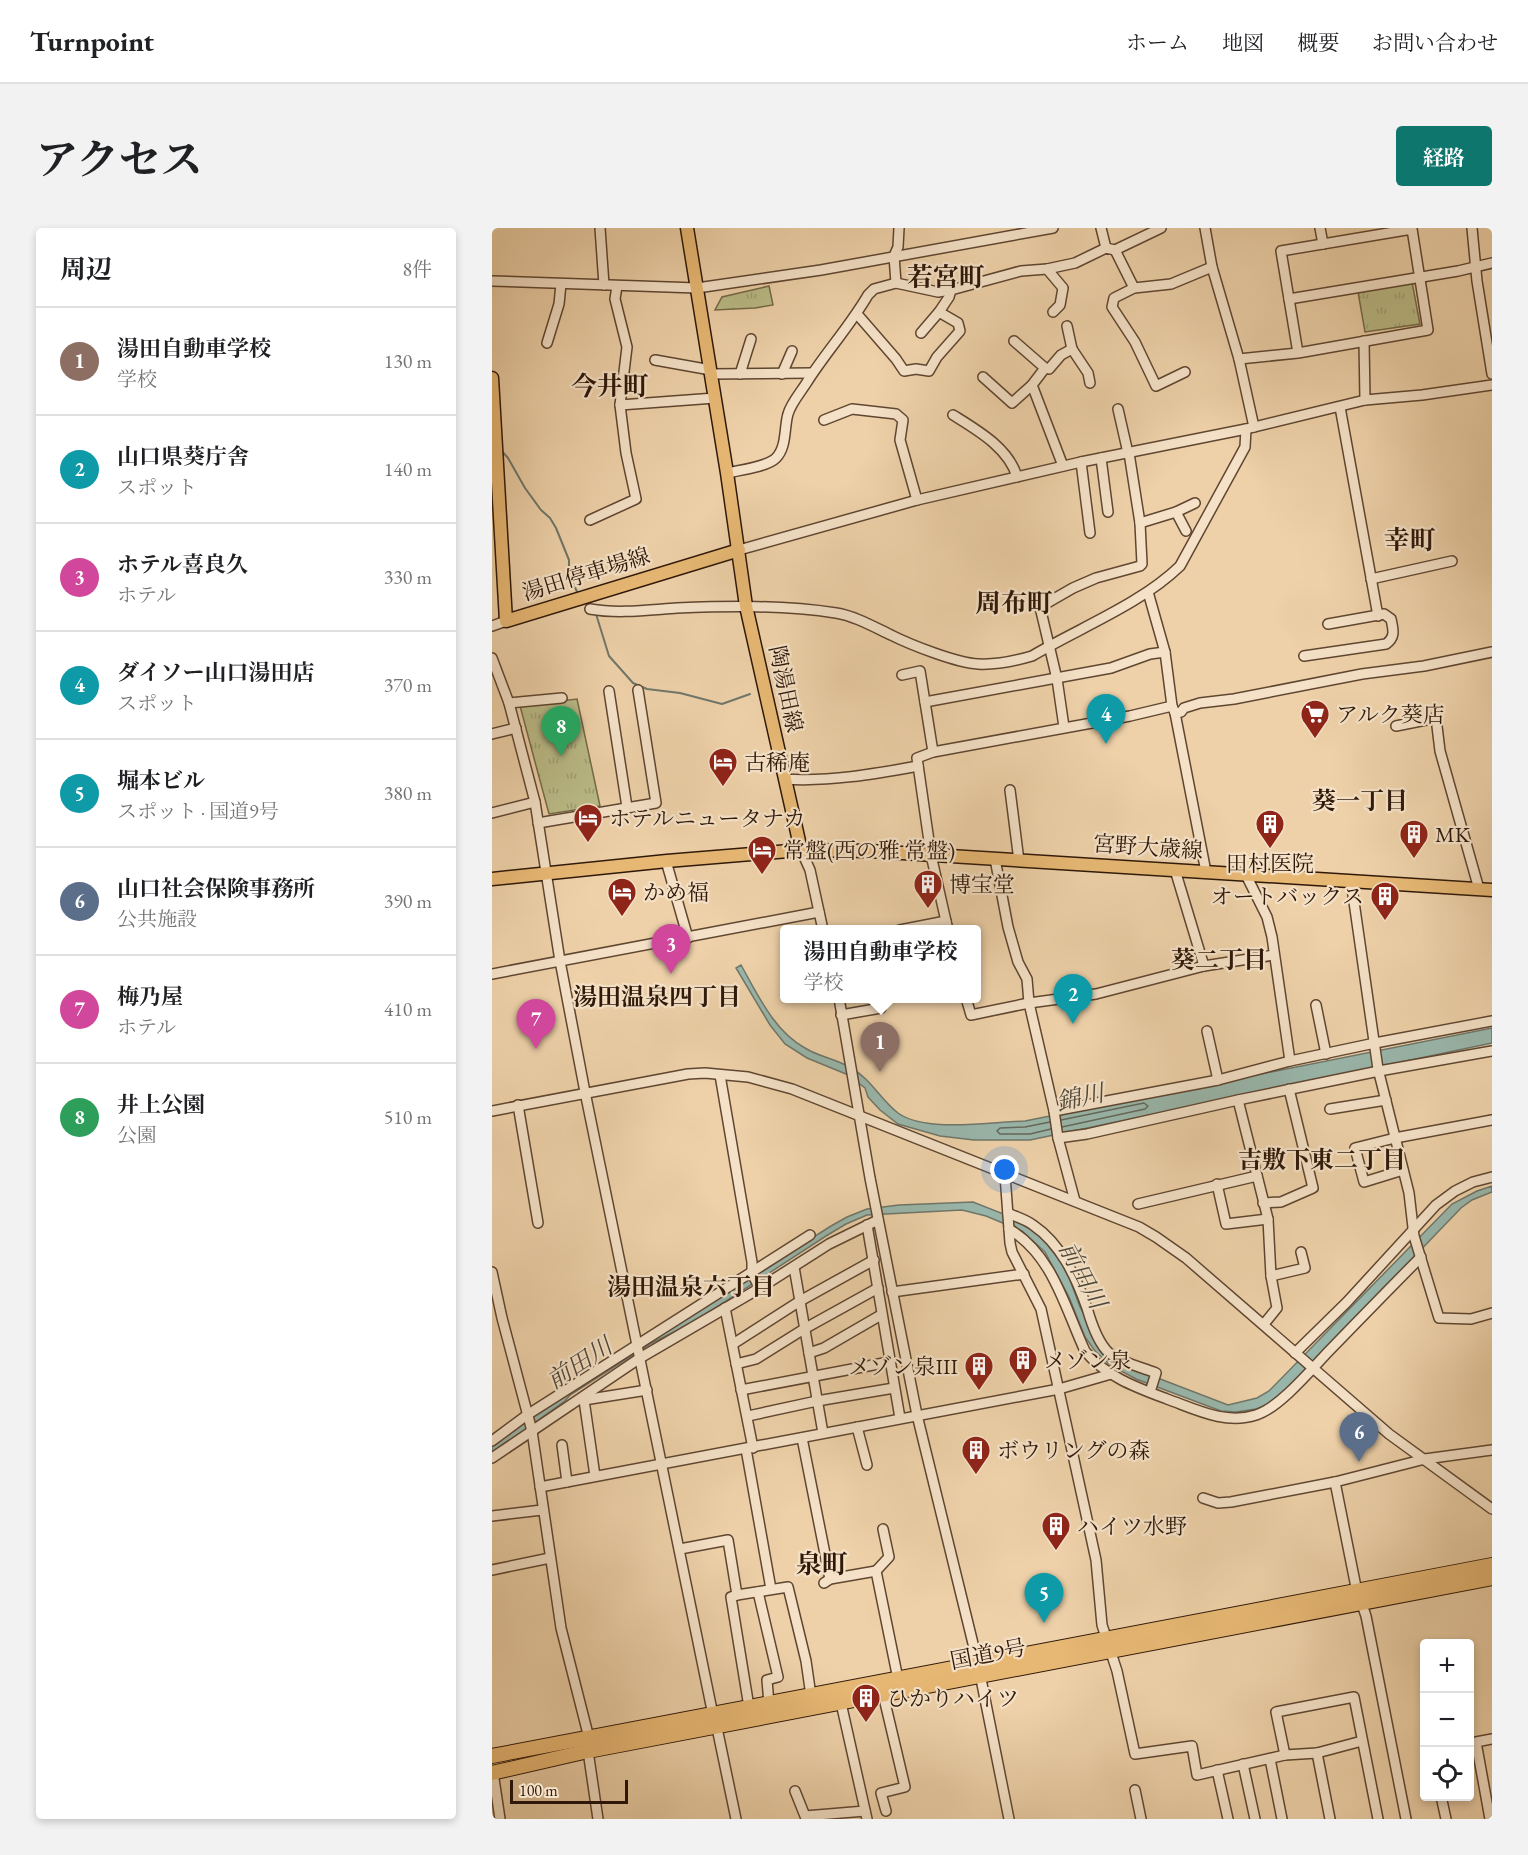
<!DOCTYPE html>
<html lang="ja">
<meta charset="utf-8">
<style>
:root{--surface:#fff;--page:#f2f2f2;--text:#202124;--muted:#757577;--line:#e0e0e0;--accent:#0f766e}
body{margin:0;font-family:"EB Garamond","Noto Serif JP",serif;background:var(--page);color:var(--text)}
.controls{position:absolute;right:18px;bottom:18px;display:grid;overflow:hidden;border-radius:6px;box-shadow:0 3px 9px #0003}
.controls button{width:54px;height:54px;display:grid;place-items:center;padding:0;border:0;border-bottom:2px solid var(--line);background:var(--surface);color:var(--text);font:30px sans-serif}
.scale{position:absolute;left:18px;bottom:15px;width:118px;box-sizing:border-box;padding-left:6px;border:3px solid #2f1809;border-top:0;font-size:16px;line-height:21px;white-space:nowrap;color:#2f1809;-webkit-text-stroke:4px #f4e1c7;paint-order:stroke}
.you{position:absolute;left:513px;top:942px;width:21px;height:21px;margin:-15px;border:4px solid #fff;border-radius:50%;background:#1a73e8;box-shadow:0 0 0 9px #1a73e833}
.badge{display:grid;place-items:center;width:39px;height:39px;border-radius:50%;background:var(--accent);color:#fff;font-size:20px;font-weight:700}
.pin{position:absolute;translate:-50% -50px;filter:drop-shadow(0 2px 3px #0008)}
.pin::after{content:'';position:absolute;top:32px;width:21px;height:18px;background:inherit;clip-path:polygon(0 0,100% 0,50% 100%)}
.popup{position:absolute;left:288px;top:697px;width:201px;height:78px;box-sizing:border-box;display:grid;place-content:center;border-radius:6px;background:var(--surface);filter:drop-shadow(0 2px 4px #0005);font-size:20px;white-space:nowrap;color:var(--muted)}
.popup b{font-size:22px;color:var(--text)}
.popup::after{content:'';position:absolute;left:50%;top:100%;margin-left:-12px;border:12px solid transparent;border-top-color:var(--surface)}
.list{margin:0;padding:0;list-style:none}
h2{display:flex;justify-content:space-between;align-items:center;height:78px;margin:0;padding:0 24px;font-size:26px}
h2 small{font-size:20px;font-weight:400;color:var(--muted)}
.list li{display:grid;grid-template-columns:39px 1fr auto;gap:18px;align-items:center;box-sizing:border-box;height:108px;padding:0 24px;border-top:2px solid var(--line)}
.list b{display:block;font-size:22px;white-space:nowrap}
.list p{margin:0;font-size:20px;white-space:nowrap;color:var(--muted)}
.list em{font-size:20px;font-style:normal;color:var(--muted)}
.icon{flex:none;width:33px;height:33px;fill:none;stroke:currentColor;stroke-width:2;stroke-linecap:round;stroke-linejoin:round}
.map{position:relative;flex:none;width:1000px;height:1591px;overflow:hidden;border-radius:6px}
header{display:flex;align-items:center;gap:36px;box-sizing:border-box;height:84px;padding:0 30px;background:var(--surface);border-bottom:2px solid var(--line)}
header strong{font-size:28px}
nav{display:flex;gap:33px;margin-inline-start:auto;font-size:21px}
.intro{display:flex;align-items:center;justify-content:space-between;box-sizing:border-box;height:144px;padding:0 36px}
h1{margin:0;font-size:42px}
.button{padding:15px 27px;border-radius:6px;background:var(--accent);color:#fff;font-size:21px;font-weight:700}
main{display:flex;gap:36px;padding:0 36px}
aside{flex:1;background:var(--surface);border-radius:6px;box-shadow:0 3px 9px #0003}
.map>svg:first-child{display:block}
.park{fill:url(#park-tufts);stroke:#746a48;stroke-width:1.5}
.water{fill:#99b7ac;stroke:#6f776b;stroke-width:1.5}
.lines{fill:none;stroke-linecap:round;stroke-linejoin:round}
.shore{stroke:#64685a;stroke-width:1.5}
.stream{stroke:#6f776b;stroke-width:2}
.minor-casing{stroke:#5f4631;stroke-width:12}
.major-casing{stroke:#2f1809;stroke-width:15}
.highway-casing{stroke:#2f1809;stroke-width:16}
.minor{stroke:#f4e1c7;stroke-width:9}
.major{stroke:#e7b874;stroke-width:12}
.highway{stroke:#e7b874;stroke-width:14}
.labels{text-anchor:middle;dominant-baseline:central;stroke-width:4.5;stroke-linejoin:round;paint-order:stroke}
.street-label{font-size:22px;fill:#2f1809;stroke:#f4e1c7}
.poi-label{font-size:22px;fill:#2f1809;stroke:#f4e1c7;text-anchor:start}
.neighbourhood-label{font-size:24px;font-weight:bold;fill:#2f1809;stroke:#f4e1c7}
.water-label{font-size:24px;font-style:italic;fill:#4f483a;stroke:#f4e1c7}
.quarter-label{font-size:26px;font-weight:bold;fill:#2f1809;stroke:#f4e1c7}
</style>
<header>
<strong>Turnpoint</strong>
<nav><a>ホーム</a><a>地図</a><a>概要</a><a>お問い合わせ</a></nav>
</header>
<div class="intro"><h1>アクセス</h1><a class="button">経路</a></div>
<main>
<aside>
<h2>周辺<small>8件</small></h2>
<ul class="list">
<li><span class="badge" style="background:#8d6e63">1</span><div><b>湯田自動車学校</b><p>学校</p></div><em>130 m</em></li>
<li><span class="badge" style="background:#0f9aa8">2</span><div><b>山口県葵庁舎</b><p>スポット</p></div><em>140 m</em></li>
<li><span class="badge" style="background:#d1479c">3</span><div><b>ホテル喜良久</b><p>ホテル</p></div><em>330 m</em></li>
<li><span class="badge" style="background:#0f9aa8">4</span><div><b>ダイソー山口湯田店</b><p>スポット</p></div><em>370 m</em></li>
<li><span class="badge" style="background:#0f9aa8">5</span><div><b>堀本ビル</b><p>スポット · 国道9号</p></div><em>380 m</em></li>
<li><span class="badge" style="background:#5c6f8a">6</span><div><b>山口社会保険事務所</b><p>公共施設</p></div><em>390 m</em></li>
<li><span class="badge" style="background:#d1479c">7</span><div><b>梅乃屋</b><p>ホテル</p></div><em>410 m</em></li>
<li><span class="badge" style="background:#2e9e5b">8</span><div><b>井上公園</b><p>公園</p></div><em>510 m</em></li>
</ul>
</aside>
<div class="map">
<svg width="1000" height="1591" viewBox="0 0 1000 1591">
<defs>
<pattern id="park-tufts" width="24" height="20" patternUnits="userSpaceOnUse" patternTransform="scale(1.5)"><rect width="24" height="20" fill="#babb87"/><path d="M3 7l-1-3M5 7V3M7 7l1-3M15 17l-1-3M17 17v-4M19 17l1-3" fill="none" stroke="#a0a073"/></pattern>
</defs>
<rect width="100%" height="100%" fill="#eed1a9"/>
<filter id="stains"><feTurbulence type="fractalNoise" baseFrequency=".00333" numOctaves="4"/><feColorMatrix values="0 0 0 0 .2 0 0 0 0 .09 0 0 0 0 .02 0 0 0 .5 -.17"/></filter>
<radialGradient id="worn" r=".72"><stop offset=".6" stop-color="#630" stop-opacity="0"/><stop offset="1" stop-color="#630" stop-opacity=".3"/></radialGradient>
<g class="park">
<polygon points="920,54 928,96 873,104 866,64"/>
<polygon points="277,58 281,77 263,80 223,82 230,69"/>
<polygon points="85,471 108,578 57,586 28,478"/>
</g>
<g class="water">
<path d="M 249,737 C 266,767 282,803 313,820 C 327,829 345,831 359,840 C 378,850 389,872 406,885 C 433,905 500,894 533,893 L 1000,800 L 1000,815 L 538,912 L 482,912 L 448,908 L 406,896 L 388,882 L 376,869 L 373,860 L 354,846 L 315,830 L 293,816 L 278,797 L 244,740 Z"/>
<polygon points="1000,958 1000,964 980,972 969,980 796,1160 776,1176 764,1181 744,1184 729,1183 644,1151 618,1137 603,1123 593,1109 577,1069 553,1024 530,1003 494,988 470,982 375,987 354,996 334,1008 225,1079 192,1099 158,1116 78,1167 73,1173 0,1225 0,1216 52,1179 339,998 355,989 375,981 407,977 481,974 529,993 545,1003 569,1034 578,1052 588,1079 613,1125 624,1134 736,1177 765,1170 777,1163 960,976 985,963"/>
</g>
<g class="lines">
<g class="shore">
<polyline points="569,892 652,875 656,878 653,881 570,899"/>
<polyline points="558,894 533,899 508,900 505,903 508,906 538,906 559,901"/>
</g>
<g class="stream">
<polyline points="8,221 16,230 33,260 49,282 58,290 64,300 77,332 77,346 86,366"/>
<polyline points="104,386 117,428 141,455 155,461 188,465 230,476 258,466"/>
</g>
<g class="minor-casing">
<g id="minor">
<polyline points="108,0 112,57"/>
<polyline points="609,0 614,20"/>
<polyline points="713,0 720,39 747,131 762,199"/>
<polyline points="828,0 831,16"/>
<polyline points="980,0 985,53 1000,146"/>
<polyline points="623,22 642,60"/>
<polyline points="555,41 571,60 568,77 561,84"/>
<polyline points="0,53 205,60 329,42 561,0"/>
<polyline points="404,55 402,28 406,19 407,0"/>
<polyline points="797,71 966,43 1000,35"/>
<polyline points="365,86 404,131 412,143 424,141 437,143 445,129 468,103 466,95 447,84 457,69 459,62"/>
<polyline points="575,98 580,121"/>
<polyline points="429,105 447,84"/>
<polyline points="522,113 553,140"/>
<polyline points="872,113 873,172"/>
<polyline points="55,115 67,76 69,56"/>
<polyline points="747,131 806,125 936,102 920,1 789,23 806,125"/>
<polyline points="163,132 219,142"/>
<polyline points="693,144 664,158 643,114 620,79 622,70 642,60 679,56 720,39"/>
<polyline points="219,146 320,145"/>
<polyline points="248,146 259,111"/>
<polyline points="290,146 300,123"/>
<polyline points="491,149 520,175 540,157"/>
<polyline points="128,177 223,170"/>
<polyline points="848,179 886,388"/>
<polyline points="626,181 636,225"/>
<path d="M 461,187 C 485,202 517,220 525,249"/>
<polyline points="332,192 360,181 404,186 411,192 408,212 425,272"/>
<polyline points="609,230 616,284"/>
<polyline points="589,234 598,305"/>
<polyline points="571,238 540,157 553,140 557,141 569,127 580,121 596,145 598,155"/>
<path d="M 235,245 C 248,242 275,239 284,230 C 295,219 292,199 296,186 C 299,175 309,164 315,154 C 334,124 358,98 376,67 L 382,61 L 404,55 L 446,64 L 459,62 L 529,43 L 555,41 L 583,35 L 614,20 L 623,22 L 669,0"/>
<polyline points="684,284 694,303"/>
<polyline points="98,292 144,271 134,225 128,177 135,119 123,71 125,58"/>
<polyline points="648,295 684,284 703,275"/>
<polyline points="247,322 425,272 589,234 754,201 873,172 930,167 1000,157"/>
<polyline points="879,351 960,333"/>
<polyline points="656,364 673,424 680,478 683,485 714,644"/>
<path d="M 98,381 C 126,386 156,382 185,380 C 238,378 291,377 344,385 C 363,388 382,399 399,407 C 419,417 465,435 486,436 C 503,437 523,433 540,428 C 587,400 649,376 688,338 L 753,219 L 754,201"/>
<polyline points="0,398 14,393"/>
<path d="M 812,428 L 894,416 C 904,409 901,401 899,391 L 892,386 L 836,396"/>
<polyline points="0,430 17,475 43,574 68,733 93,864 221,1487"/>
<polyline points="410,447 428,443 441,524"/>
<polyline points="117,463 135,579"/>
<polyline points="433,474 619,440 658,426 673,424"/>
<polyline points="17,475 70,470"/>
<polyline points="683,485 689,484 692,480 708,475 742,471 870,446 932,438 1000,424"/>
<polyline points="904,498 944,490 948,523 987,661"/>
<polyline points="572,499 565,451 548,379 581,360 604,350 648,338 650,336 648,295 637,225"/>
<polyline points="0,506 24,500"/>
<path d="M 292,551 C 337,554 382,546 426,538"/>
<polyline points="518,562 527,633"/>
<polyline points="0,585 43,574"/>
<polyline points="46,595 164,575 146,462"/>
<polyline points="309,622 318,642 331,702"/>
<polyline points="503,631 516,699 526,734 535,751 537,775 562,883 566,910 583,973"/>
<polyline points="174,633 196,710"/>
<polyline points="683,642 712,738"/>
<polyline points="754,647 775,689 780,709 798,833"/>
<polyline points="859,653 886,841 917,965 922,1008 947,1090 979,1091 1000,1085"/>
<polyline points="408,702 454,693"/>
<polyline points="456,702 439,627 425,530 441,524 638,488 680,478"/>
<polyline points="0,746 327,684"/>
<polyline points="347,770 378,950 425,1187 486,1436 517,1591"/>
<polyline points="474,770 479,787 537,775 604,766 712,738 782,727"/>
<polyline points="824,777 834,826"/>
<polyline points="349,787 389,780"/>
<polyline points="715,803 726,852"/>
<polyline points="228,847 260,1034 260,1046 268,1060"/>
<polyline points="746,872 776,991 779,1048 785,1080 772,1096"/>
<polyline points="26,877 46,995"/>
<polyline points="838,881 894,872"/>
<polyline points="0,883 196,846 213,845 256,849 300,861 647,999 664,1009 694,1030 897,1206 1000,1281"/>
<polyline points="562,883 726,852 798,833 883,815 1000,793"/>
<polyline points="566,910 595,906 746,872 887,843 1000,823"/>
<polyline points="911,942 872,954 863,920 903,910 1000,892"/>
<polyline points="513,947 518,1015 520,1024 549,1081 604,1332 610,1397 625,1443 643,1526 700,1518 705,1547 793,1527 825,1525 870,1513"/>
<polyline points="725,956 734,996 776,991"/>
<polyline points="771,975 789,974 821,960 797,861"/>
<polyline points="646,976 765,948"/>
<path d="M 516,985 C 524,989 533,991 541,997 C 569,1016 584,1049 595,1080 C 599,1094 606,1115 617,1125 C 630,1135 649,1139 664,1145 L 658,1164"/>
<polyline points="375,997 408,1190"/>
<path d="M 517,1001 C 561,1027 573,1080 593,1123 C 614,1149 646,1160 675,1171 C 703,1181 733,1197 764,1187 C 787,1180 819,1142 836,1124 C 867,1092 898,1060 929,1029"/>
<polyline points="302,1039 331,1205"/>
<polyline points="0,1044 10,1090 40,1203 69,1400 97,1510 96,1523 106,1591"/>
<polyline points="779,1048 813,1040 809,1024"/>
<polyline points="400,1064 532,1046"/>
<polyline points="233,1080 261,1220"/>
<polyline points="241,1116 308,1073 382,1032"/>
<polyline points="317,1125 332,1120 389,1087"/>
<polyline points="803,1125 855,1074 944,977 963,963 981,954 1000,949"/>
<polyline points="244,1136 264,1131 312,1101 386,1060"/>
<polyline points="249,1162 397,1134"/>
<polyline points="93,1168 92,1172 103,1248"/>
<polyline points="92,1172 155,1162"/>
<polyline points="256,1188 325,1173 402,1160"/>
<polyline points="365,1199 375,1237"/>
<polyline points="310,1210 338,1351"/>
<polyline points="0,1213 35,1187 318,1007"/>
<polyline points="70,1217 75,1254"/>
<polyline points="254,1221 279,1361"/>
<polyline points="0,1230 148,1130 268,1060 337,1016 386,992"/>
<polyline points="843,1254 864,1359 874,1388 914,1591"/>
<polyline points="48,1259 567,1161 619,1146"/>
<polyline points="711,1270 726,1275 739,1274 843,1254 933,1231 1000,1222"/>
<polyline points="0,1288 50,1282"/>
<polyline points="391,1301 397,1329 384,1343 406,1451"/>
<polyline points="188,1321 236,1312 245,1367"/>
<polyline points="0,1342 58,1330"/>
<polyline points="332,1355 338,1351 384,1343"/>
<polyline points="266,1364 286,1449 275,1452 277,1476"/>
<polyline points="391,1466 413,1559 389,1565 394,1583"/>
<polyline points="349,1475 375,1591"/>
<polyline points="257,1479 239,1369 245,1367 296,1359 314,1433 319,1468"/>
<polyline points="225,1500 244,1591"/>
<polyline points="825,1525 838,1591"/>
<polyline points="793,1527 784,1484 862,1469 886,1591"/>
<polyline points="778,1531 790,1591"/>
<polyline points="751,1536 763,1591"/>
<polyline points="725,1542 736,1591"/>
<polyline points="1,1544 8,1591"/>
<polyline points="643,1562 649,1591"/>
<polyline points="303,1563 313,1588 373,1583"/>
<polyline points="949,1568 954,1591"/>
<polyline points="998,1591 984,1514 1000,1511"/>
</g>
</g>
<g class="major-casing">
<g id="major">
<polyline points="195,0 235,245 254,378 309,622"/>
<polyline points="0,150 14,393 247,322"/>
<polyline points="0,651 175,633 309,622 378,623 1000,662"/>
</g>
</g>
<g class="highway-casing">
<g id="highway">
<polyline points="0,1528 1000,1337"/>
<polyline points="0,1545 96,1523 1000,1350"/>
</g>
</g>
<use href="#minor" class="minor"/>
<use href="#major" class="major"/>
<use href="#highway" class="highway"/>
</g>
<defs>
<g id="supermarket-pin" transform="scale(1.5)"><path d="M0 17L-7.5 6A9.5 9.5 0 1 1 7.5 6Z" fill="#8f2418" stroke="#f4e1c7"/><path d="M-6-5.5h2.5l.6 2H6L4.5 2H-2.5L-4.4-4H-6ZM-1.5 3.2a1.3 1.3 0 1 0 .1 0ZM3 3.2a1.3 1.3 0 1 0 .1 0Z" fill="#fff"/></g>
<g id="hotel-pin" transform="scale(1.5)"><path d="M0 17L-7.5 6A9.5 9.5 0 1 1 7.5 6Z" fill="#8f2418" stroke="#f4e1c7"/><path d="M-6-4.5h1.5V1H6V5H4.5V3h-9V5H-6ZM-4 0a1.8 1.8 0 1 1 3.6 0ZM.5 0V-2.5h3Q6-2.5 6 0Z" fill="#fff"/></g>
<g id="building-pin" transform="scale(1.5)"><path d="M0 17L-7.5 6A9.5 9.5 0 1 1 7.5 6Z" fill="#8f2418" stroke="#f4e1c7"/><path d="M-4-6H4V6H1V3H-1V6H-4ZM-2.5-4.3h1.7v1.8h-1.7ZM.8-4.3h1.7v1.8H.8ZM-2.5-1h1.7V.8h-1.7ZM.8-1h1.7V.8H.8Z" fill="#fff"/></g>
</defs>
<g fill-rule="evenodd">
<use href="#supermarket-pin" x="823" y="486"/>
<use href="#hotel-pin" x="231" y="534"/>
<use href="#hotel-pin" x="96" y="590"/>
<use href="#building-pin" x="778" y="596"/>
<use href="#building-pin" x="922" y="606"/>
<use href="#hotel-pin" x="270" y="622"/>
<use href="#building-pin" x="436" y="656"/>
<use href="#hotel-pin" x="130" y="664"/>
<use href="#building-pin" x="893" y="668"/>
<use href="#building-pin" x="531" y="1132"/>
<use href="#building-pin" x="487" y="1138"/>
<use href="#building-pin" x="484" y="1222"/>
<use href="#building-pin" x="564" y="1298"/>
<use href="#building-pin" x="374" y="1470"/>
</g>
<g class="labels">
<g class="street-label">
<text transform="translate(94 346) rotate(-17)">湯田停車場線</text>
<text transform="translate(294 461) rotate(78)">陶湯田線</text>
<text transform="translate(656 619) rotate(4)">宮野大歳線</text>
<text transform="translate(496 1426) rotate(-11)">国道9号</text>
</g>
<g class="poi-label">
<text x="844" y="486">アルク葵店</text>
<text x="252" y="534">古稀庵</text>
<text x="117" y="590">ホテルニュータナカ</text>
<text x="943" y="606">MK</text>
<text x="291" y="622">常盤(西の雅 常盤)</text>
<text x="778" y="635" text-anchor="middle">田村医院</text>
<text x="457" y="656">博宝堂</text>
<text x="151" y="664">かめ福</text>
<text x="872" y="668" text-anchor="end">オートバックス</text>
<text x="552" y="1132">メゾン泉</text>
<text x="466" y="1138" text-anchor="end">メゾン泉III</text>
<text x="505" y="1222">ボウリングの森</text>
<text x="585" y="1298">ハイツ水野</text>
<text x="395" y="1470">ひかりハイツ</text>
</g>
<g class="neighbourhood-label">
<text x="868" y="572">葵一丁目</text>
<text x="727" y="731">葵二丁目</text>
<text x="165" y="768">湯田温泉四丁目</text>
<text x="830" y="931">吉敷下東二丁目</text>
<text x="199" y="1058">湯田温泉六丁目</text>
</g>
<g class="water-label">
<text transform="translate(588 869) rotate(-12)">錦川</text>
<text transform="translate(591 1047) rotate(62)">前田川</text>
<text transform="translate(87 1135) rotate(-33)">前田川</text>
</g>
<g class="quarter-label">
<text x="454" y="49">若宮町</text>
<text x="118" y="158">今井町</text>
<text x="918" y="312">幸町</text>
<text x="522" y="375">周布町</text>
<text x="330" y="1336">泉町</text>
</g>
</g>
<rect width="100%" height="100%" filter="url(#stains)"/>
<rect width="100%" height="100%" fill="url(#worn)"/>
</svg>
<div class="controls">
<button>+</button>
<button>−</button>
<button><svg class="icon" aria-label="locate" viewBox="0 0 24 24"><circle cx="12" cy="12" r="6"/><path d="M12 2v4M12 18v4M2 12h4M18 12h4"/></svg></button>
</div>
<div class="scale">100 m</div>
<div class="you"></div>
<div class="pin badge" style="left:388px;top:844px;background:#8d6e63">1</div>
<div class="popup"><b>湯田自動車学校</b>学校</div>
<div class="pin badge" style="left:581px;top:796px;background:#0f9aa8">2</div>
<div class="pin badge" style="left:179px;top:746px;background:#d1479c">3</div>
<div class="pin badge" style="left:614px;top:516px;background:#0f9aa8">4</div>
<div class="pin badge" style="left:552px;top:1395px;background:#0f9aa8">5</div>
<div class="pin badge" style="left:867px;top:1234px;background:#5c6f8a">6</div>
<div class="pin badge" style="left:44px;top:821px;background:#d1479c">7</div>
<div class="pin badge" style="left:69px;top:528px;background:#2e9e5b">8</div>
</div>
</main>
